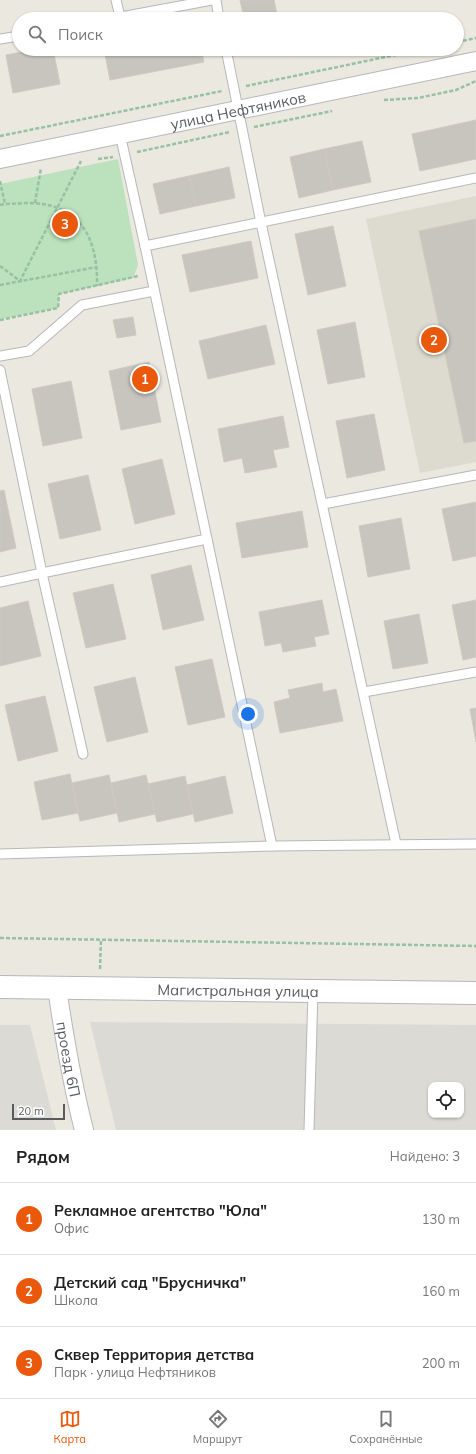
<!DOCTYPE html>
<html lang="ru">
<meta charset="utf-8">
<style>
:root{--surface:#fff;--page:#f6f6f6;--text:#222;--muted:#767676;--line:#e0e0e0;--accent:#ea580c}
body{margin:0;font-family:Mulish,sans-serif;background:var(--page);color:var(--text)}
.controls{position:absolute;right:12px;bottom:12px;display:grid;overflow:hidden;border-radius:8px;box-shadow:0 1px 3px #0004}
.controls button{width:36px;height:36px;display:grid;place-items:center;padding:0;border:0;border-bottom:1px solid var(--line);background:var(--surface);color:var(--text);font:20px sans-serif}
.scale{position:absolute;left:12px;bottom:10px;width:53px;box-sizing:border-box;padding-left:4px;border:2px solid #585b60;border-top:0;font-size:11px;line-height:14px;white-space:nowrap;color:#585b60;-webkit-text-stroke:3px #fff;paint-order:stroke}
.you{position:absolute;left:248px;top:714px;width:14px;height:14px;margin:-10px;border:3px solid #fff;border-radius:50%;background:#1a73e8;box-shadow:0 0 0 6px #1a73e833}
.badge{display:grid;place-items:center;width:26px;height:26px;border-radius:50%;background:var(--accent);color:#fff;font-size:13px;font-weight:700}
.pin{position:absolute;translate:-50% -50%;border:2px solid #fff;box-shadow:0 1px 4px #0006}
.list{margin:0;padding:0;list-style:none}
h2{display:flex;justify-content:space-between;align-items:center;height:52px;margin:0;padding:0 16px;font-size:17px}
h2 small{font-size:13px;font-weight:400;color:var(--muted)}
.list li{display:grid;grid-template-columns:26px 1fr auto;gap:12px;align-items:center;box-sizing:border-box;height:72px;padding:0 16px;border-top:1px solid var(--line)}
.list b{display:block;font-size:15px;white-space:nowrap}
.list p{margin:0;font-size:13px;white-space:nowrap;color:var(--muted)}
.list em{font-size:13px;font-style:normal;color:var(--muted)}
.icon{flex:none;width:22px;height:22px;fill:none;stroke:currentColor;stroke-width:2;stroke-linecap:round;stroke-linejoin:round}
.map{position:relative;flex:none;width:476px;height:1130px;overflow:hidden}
.search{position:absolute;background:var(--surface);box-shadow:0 1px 3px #0004;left:12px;right:12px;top:12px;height:44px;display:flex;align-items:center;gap:10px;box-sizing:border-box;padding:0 14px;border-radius:22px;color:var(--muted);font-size:15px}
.sheet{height:268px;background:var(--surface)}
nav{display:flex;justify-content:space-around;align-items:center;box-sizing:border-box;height:56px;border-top:1px solid var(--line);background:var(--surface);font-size:11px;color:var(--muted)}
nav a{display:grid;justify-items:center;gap:2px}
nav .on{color:var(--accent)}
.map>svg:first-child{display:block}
.industrial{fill:#dcdad4;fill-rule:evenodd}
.education{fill:#dddad0}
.green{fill:#bce1bd}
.building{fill:#c8c5bf;stroke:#cfcabe}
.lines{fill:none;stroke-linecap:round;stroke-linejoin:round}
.service-casing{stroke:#b5b7bc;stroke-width:11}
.minor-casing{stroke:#b5b7bc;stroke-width:20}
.secondary-casing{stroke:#b3b6bc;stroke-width:24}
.path{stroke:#97c1a3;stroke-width:2.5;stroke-dasharray:4 2;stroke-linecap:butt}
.service{stroke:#fff;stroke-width:9}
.minor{stroke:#fff;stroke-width:18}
.secondary{stroke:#fff;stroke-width:22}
.labels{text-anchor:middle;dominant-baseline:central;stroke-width:4;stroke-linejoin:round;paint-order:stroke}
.street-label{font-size:15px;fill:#585b60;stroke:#fff}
</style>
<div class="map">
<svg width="476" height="1130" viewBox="0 0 476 1130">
<rect width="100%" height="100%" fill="#ebe8df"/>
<g class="industrial">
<path d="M 90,1022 L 476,1025 L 476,1130 L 116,1130 ZM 431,1085 L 461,1085 L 461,1115 L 431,1115 Z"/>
<polygon points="0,1025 30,1025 56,1130 0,1130"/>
</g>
<polygon class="education" points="476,196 476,462 420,473 366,219"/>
<polygon class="green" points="118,159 138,265 133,278 59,294 58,308 0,319 0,184"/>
<g class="building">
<polygon points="240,0 274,0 278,19 244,19"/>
<polygon points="38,49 53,49 60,84 13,93 6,55"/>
<polygon points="104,49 201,49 204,62 110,80"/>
<polygon points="476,120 476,159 420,171 412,134"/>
<polygon points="362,141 371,182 333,190 324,149"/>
<polygon points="324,149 333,190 299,198 290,157"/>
<polygon points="229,167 235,198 196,206 189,176"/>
<polygon points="189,176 196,206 160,214 153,184"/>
<polygon points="476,219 476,441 464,443 419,231"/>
<polygon points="333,226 346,286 308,295 295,234"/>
<polygon points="251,241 258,278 190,292 182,255"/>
<polygon points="133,317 136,335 117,338 113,320"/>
<polygon points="355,322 365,377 328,384 317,330"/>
<polygon points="266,325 275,364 208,379 199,341"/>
<polygon points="149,362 161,422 121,430 109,371"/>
<polygon points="71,381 82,438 43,446 32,389"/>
<polygon points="374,414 385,470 347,478 336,421"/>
<polygon points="283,416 289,447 273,450 277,467 245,473 242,458 224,462 218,429"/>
<polygon points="162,459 175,514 135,524 122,469"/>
<polygon points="88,475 101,530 60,539 48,484"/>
<polygon points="4,490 16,548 0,552 0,491"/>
<polygon points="476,502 476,556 453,561 442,509"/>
<polygon points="302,511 308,547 242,558 236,523"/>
<polygon points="401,518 410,569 368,577 359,526"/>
<polygon points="191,565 204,620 163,630 151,575"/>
<polygon points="113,584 126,639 86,648 73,593"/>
<polygon points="322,600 329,634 314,637 316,646 283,652 281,643 265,646 259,612"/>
<polygon points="476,600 476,657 463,660 452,605"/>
<polygon points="28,601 41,656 0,666 0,608"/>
<polygon points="419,614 428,663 393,669 384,621"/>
<polygon points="212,659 225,717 188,725 175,667"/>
<polygon points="135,677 148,732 107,742 94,687"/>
<polygon points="322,683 323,692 336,689 343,721 280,733 274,702 290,698 288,690"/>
<polygon points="45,696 58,751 18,761 5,705"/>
<polygon points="476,708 476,742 470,709"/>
<polygon points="70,774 78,813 42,820 34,782"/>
<polygon points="109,775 117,813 80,821 72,783"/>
<polygon points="146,775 155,814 119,822 111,783"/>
<polygon points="185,776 193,814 157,822 148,784"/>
<polygon points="225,776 233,813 195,822 187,785"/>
</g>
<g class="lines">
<g class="service-casing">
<g id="service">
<polyline points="116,0 120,17"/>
<polyline points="216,0 219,19"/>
<polyline points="110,19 212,0"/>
<polyline points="0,39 19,36"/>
<polyline points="226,49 261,223 396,844"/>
<polyline points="120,134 145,246"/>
<polyline points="0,356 29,351 82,305 154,291"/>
<polyline points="0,370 42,573 0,582"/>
<polyline points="323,504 476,475"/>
<polyline points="364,692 476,672"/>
<polyline points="83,754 42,573 207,539"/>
<polyline points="272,846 145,246 476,178"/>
<polyline points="0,854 272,846 476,844"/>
<polyline points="309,1130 313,991"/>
</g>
</g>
<g class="minor-casing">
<g id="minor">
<path id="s1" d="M 0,159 L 476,61"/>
<path id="s2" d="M 57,988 C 64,1036 72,1083 84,1130"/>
</g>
</g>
<g class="secondary-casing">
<g id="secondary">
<path id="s3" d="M 0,987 L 476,993"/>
</g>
</g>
<g class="path">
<polyline points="457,42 476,38"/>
<polyline points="246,86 424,49"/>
<polyline points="384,100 418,98 456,90 476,81"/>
<polyline points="254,127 332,111"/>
<polyline points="0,136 222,91"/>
<polyline points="137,152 230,132"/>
<polyline points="98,159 113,157"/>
<polyline points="0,181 5,204"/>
<polyline points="35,203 41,168"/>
<path d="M 0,205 C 8,203 16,204 25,203 C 79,202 98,236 97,286"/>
<polyline points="0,266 20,281 81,161"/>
<polyline points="0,285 97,267"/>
<polyline points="0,320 58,308 59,294 138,276 137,275"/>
<polyline points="0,938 476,946"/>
<polyline points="100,969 101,939"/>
</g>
<use href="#service" class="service"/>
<use href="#minor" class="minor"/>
<use href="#secondary" class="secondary"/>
</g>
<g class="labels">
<g class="street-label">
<text stroke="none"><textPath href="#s1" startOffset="243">улица Нефтяников</textPath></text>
<text stroke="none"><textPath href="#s3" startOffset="238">Магистральная улица</textPath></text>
<text stroke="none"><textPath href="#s2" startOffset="72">проезд 6П</textPath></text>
</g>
</g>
</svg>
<div class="controls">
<button><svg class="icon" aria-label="locate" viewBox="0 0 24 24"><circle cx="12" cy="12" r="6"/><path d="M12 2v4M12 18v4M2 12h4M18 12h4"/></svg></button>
</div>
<div class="scale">20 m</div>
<div class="you"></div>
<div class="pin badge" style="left:145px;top:379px">1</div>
<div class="pin badge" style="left:434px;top:340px">2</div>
<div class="pin badge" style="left:65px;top:224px">3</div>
<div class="search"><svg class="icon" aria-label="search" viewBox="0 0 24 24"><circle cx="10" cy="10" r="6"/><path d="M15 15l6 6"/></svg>Поиск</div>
</div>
<section class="sheet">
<h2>Рядом<small>Найдено: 3</small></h2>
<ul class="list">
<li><span class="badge">1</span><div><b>Рекламное агентство &quot;Юла&quot;</b><p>Офис</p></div><em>130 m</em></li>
<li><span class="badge">2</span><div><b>Детский сад &quot;Брусничка&quot;</b><p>Школа</p></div><em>160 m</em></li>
<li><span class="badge">3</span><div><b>Сквер Территория детства</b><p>Парк · улица Нефтяников</p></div><em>200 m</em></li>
</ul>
</section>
<nav>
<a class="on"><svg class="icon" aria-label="map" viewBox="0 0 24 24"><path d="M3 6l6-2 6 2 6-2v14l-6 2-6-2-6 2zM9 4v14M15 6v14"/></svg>Карта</a>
<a><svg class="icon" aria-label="directions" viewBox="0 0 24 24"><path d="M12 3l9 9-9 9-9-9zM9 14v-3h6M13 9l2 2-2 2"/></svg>Маршрут</a>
<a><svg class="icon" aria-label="saved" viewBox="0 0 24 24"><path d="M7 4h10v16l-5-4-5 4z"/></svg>Сохранённые</a>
</nav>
